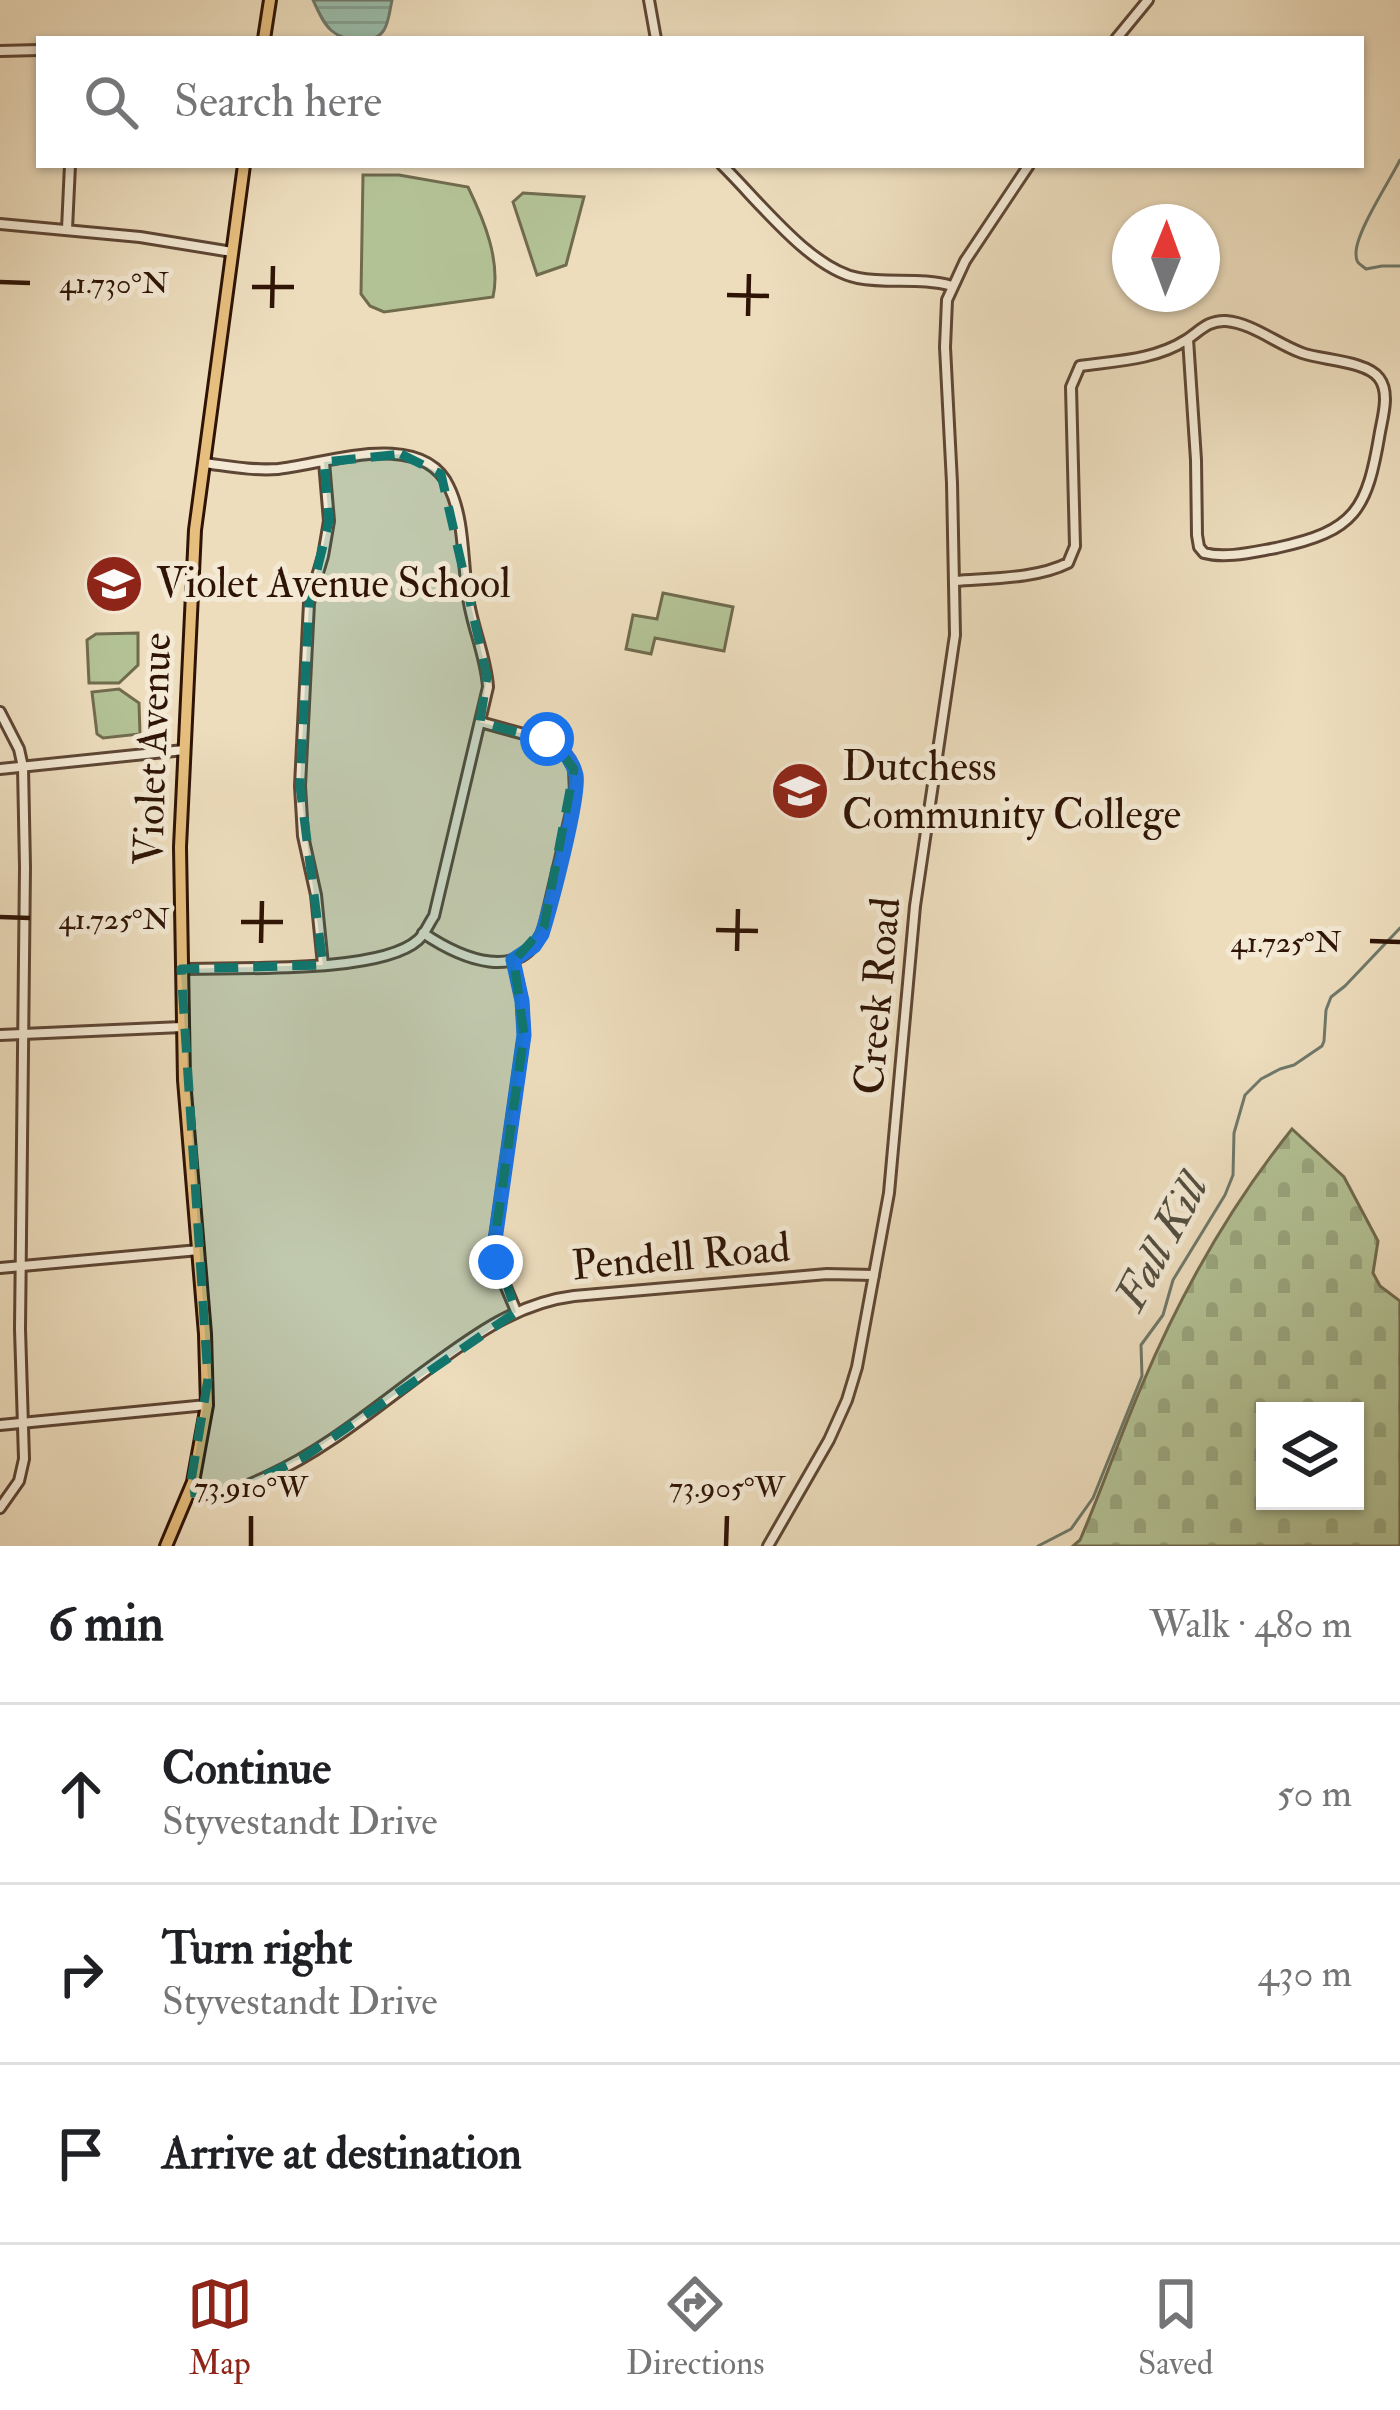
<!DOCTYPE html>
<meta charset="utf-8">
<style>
:root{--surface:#fff;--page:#f6f6f6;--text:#202124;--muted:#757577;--line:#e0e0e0;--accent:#8f2418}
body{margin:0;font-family:"IM FELL Double Pica",serif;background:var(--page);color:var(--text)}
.controls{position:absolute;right:36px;bottom:36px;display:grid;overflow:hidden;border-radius:0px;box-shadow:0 3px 9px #0004}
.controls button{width:108px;height:108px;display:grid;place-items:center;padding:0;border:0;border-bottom:3px solid var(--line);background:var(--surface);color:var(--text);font:60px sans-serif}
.compass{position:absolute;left:1112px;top:204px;width:108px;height:108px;border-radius:50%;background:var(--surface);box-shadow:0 3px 9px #0004;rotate:1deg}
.stop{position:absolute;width:36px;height:36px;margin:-27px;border:9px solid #1a73e8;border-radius:50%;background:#fff}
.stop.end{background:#1a73e8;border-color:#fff;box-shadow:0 3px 12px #0008}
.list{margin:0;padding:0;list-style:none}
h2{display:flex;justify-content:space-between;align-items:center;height:156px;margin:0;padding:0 48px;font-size:51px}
h2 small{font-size:39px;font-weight:400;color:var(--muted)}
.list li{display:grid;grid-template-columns:78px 1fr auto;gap:36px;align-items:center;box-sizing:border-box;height:180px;padding:0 48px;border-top:3px solid var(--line)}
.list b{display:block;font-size:45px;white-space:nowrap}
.list p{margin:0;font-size:39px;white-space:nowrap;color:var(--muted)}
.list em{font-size:39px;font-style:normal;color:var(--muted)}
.icon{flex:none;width:66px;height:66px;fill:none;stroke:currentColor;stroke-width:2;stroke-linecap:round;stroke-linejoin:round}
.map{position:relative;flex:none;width:1400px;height:1546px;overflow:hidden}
.search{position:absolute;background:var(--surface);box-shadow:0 3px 9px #0004;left:36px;right:36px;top:36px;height:132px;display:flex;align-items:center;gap:30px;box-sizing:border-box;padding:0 42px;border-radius:0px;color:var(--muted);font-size:45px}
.sheet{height:696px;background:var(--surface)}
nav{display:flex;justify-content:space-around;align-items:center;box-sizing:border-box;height:168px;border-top:3px solid var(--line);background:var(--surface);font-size:33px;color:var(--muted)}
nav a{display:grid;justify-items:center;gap:6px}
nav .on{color:var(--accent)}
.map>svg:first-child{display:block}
.cemetery{fill:url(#cemetery-stones);stroke:#716b4e;stroke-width:3;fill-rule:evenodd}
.pitch{fill:#b3c295;stroke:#716b4e;stroke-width:3}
.water{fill:url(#water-rules);stroke:#6f796a;stroke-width:3}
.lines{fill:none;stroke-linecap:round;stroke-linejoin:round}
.stream{stroke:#6f796a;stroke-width:3}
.minor-casing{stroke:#5e4634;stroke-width:14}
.major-casing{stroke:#2f1406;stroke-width:16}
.minor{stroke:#f3e9d4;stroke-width:8}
.major{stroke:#e6be7e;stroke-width:10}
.route{stroke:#1a73e8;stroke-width:15}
.marked{fill:#0f766e;fill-opacity:0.2;stroke:#0f766e;stroke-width:9;stroke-dasharray:24 15;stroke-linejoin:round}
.ticks{fill:none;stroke:#2f1406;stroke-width:4.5}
.labels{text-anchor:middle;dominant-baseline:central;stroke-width:10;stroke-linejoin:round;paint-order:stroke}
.poi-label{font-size:42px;fill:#2f1406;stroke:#f3e9d4;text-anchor:start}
.street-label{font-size:42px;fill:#2f1406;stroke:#f3e9d4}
.water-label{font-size:45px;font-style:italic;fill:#544f40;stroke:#f3e9d4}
.ticks-label{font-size:30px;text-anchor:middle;fill:#2f1406;stroke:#f3e9d4;stroke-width:10;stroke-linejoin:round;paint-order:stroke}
</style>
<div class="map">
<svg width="1400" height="1546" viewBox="0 0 1400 1546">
<defs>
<pattern id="cemetery-stones" width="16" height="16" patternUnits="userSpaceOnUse" patternTransform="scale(3)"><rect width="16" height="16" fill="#b3c295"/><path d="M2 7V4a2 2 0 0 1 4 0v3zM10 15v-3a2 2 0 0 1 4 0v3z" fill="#9aa67f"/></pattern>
<pattern id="water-rules" width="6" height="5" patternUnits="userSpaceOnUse" patternTransform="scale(3)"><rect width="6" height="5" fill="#9abdac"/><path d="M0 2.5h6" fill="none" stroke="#85a292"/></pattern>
</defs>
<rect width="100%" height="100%" fill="#edddbd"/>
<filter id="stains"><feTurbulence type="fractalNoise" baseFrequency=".00167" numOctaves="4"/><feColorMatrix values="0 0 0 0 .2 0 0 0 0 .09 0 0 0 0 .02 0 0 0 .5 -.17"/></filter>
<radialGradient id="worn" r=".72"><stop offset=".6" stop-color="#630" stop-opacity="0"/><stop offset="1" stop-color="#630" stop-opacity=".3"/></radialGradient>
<path class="cemetery" d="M 1292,1129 L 1344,1177 L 1378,1241 L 1373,1273 L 1380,1286 L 1400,1301 L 1400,1546 L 1073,1546 L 1080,1540 C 1102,1489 1120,1436 1142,1385 C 1181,1293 1230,1206 1292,1129 ZM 1265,1411 L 1355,1411 L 1355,1501 L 1265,1501 Z"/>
<g class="pitch">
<path d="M 363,175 L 399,175 L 468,187 C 484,220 501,261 493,297 L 384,312 L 370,306 L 361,294 Z"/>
<polygon points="523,193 584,197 566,265 537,275 513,202"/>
<polygon points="663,593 733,607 724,651 655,638 651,654 626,649 633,615 657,619"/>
<polygon points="138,633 138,665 119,683 89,683 87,640 96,634"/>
<polygon points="119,689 139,703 140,734 103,738 97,734 92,692"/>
</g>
<path class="water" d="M 313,0 L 392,0 C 390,9 389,22 384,30 C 378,38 375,38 366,39 C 333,42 325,27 313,0 Z"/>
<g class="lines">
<g class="stream">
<path d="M 1400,160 C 1389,182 1356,232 1356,253 C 1356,264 1359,263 1366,269 L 1382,266 L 1400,266"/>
<polyline points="1038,1546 1071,1529 1093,1498 1142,1376 1141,1345 1163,1315 1173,1280 1225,1195 1233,1175 1234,1133 1245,1095 1261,1079 1280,1069 1294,1065 1322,1046 1324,1041 1326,1010 1331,997 1345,986 1400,928"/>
</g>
<g class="minor-casing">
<g id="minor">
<polyline points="649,0 656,39"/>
<polyline points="1116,39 1148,0"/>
<polyline points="0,51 39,50"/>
<path d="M 722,165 C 757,199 810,269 858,278 C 889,284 921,277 952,286"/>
<polyline points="0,224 140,237 232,252"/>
<polyline points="67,229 70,165"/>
<path d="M 955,581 C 991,578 1036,579 1068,563 L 1075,546 L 1071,387 L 1080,366 C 1115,361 1155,360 1186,340 C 1200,331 1208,320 1226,321 C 1252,323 1277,344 1302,353 C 1321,360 1367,361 1379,378 C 1390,392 1383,416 1380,432 C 1367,510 1356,531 1276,548 C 1253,552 1226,559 1204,553 L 1199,547 L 1197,535 L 1196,460 L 1188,339"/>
<polyline points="0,712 19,749 23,767 25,867 20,1329 24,1459 19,1481 0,1508"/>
<polyline points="0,769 184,750"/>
<path d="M 423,933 C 460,958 523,986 544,927 L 575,795 L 574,769 L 567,756 L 553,742 L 480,722"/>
<polyline points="513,960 522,1001 524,1035 494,1246 497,1266 516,1311"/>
<polyline points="323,965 316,895 303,836 300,786 309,603 323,556 329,521 324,462"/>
<path d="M 183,969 C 237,967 380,974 418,940 C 425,934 429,923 434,916 L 488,687 C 486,656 472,627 468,597 C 462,561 465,520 449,487 C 422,428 326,464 278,469 C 253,471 228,466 204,463"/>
<polyline points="0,1035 182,1027"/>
<polyline points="0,1268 199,1250"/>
<polyline points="0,1425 207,1405"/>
<path d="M 189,1493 C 219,1498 241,1489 268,1476 C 327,1449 376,1407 428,1369 C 473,1336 517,1303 574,1296 L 827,1274 L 874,1275"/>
<polyline points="768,1546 829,1440 847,1400 857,1367 889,1193 915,906 955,635 952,483 945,347 947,300 965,261 1029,165"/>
</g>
</g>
<g class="major-casing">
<g id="major">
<polyline points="264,39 270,0"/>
<polyline points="166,1546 193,1482 207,1405 205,1334 184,1080 180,847 195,530 244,165"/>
</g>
</g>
<use href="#minor" class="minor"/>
<use href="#major" class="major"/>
</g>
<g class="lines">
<path class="route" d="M 496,1262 L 495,1240 L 524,1035 L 522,1001 L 513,960 L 534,946 L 542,934 C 550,908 580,797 576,775 C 572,758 561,748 547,739"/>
</g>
<path class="marked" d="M 401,454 L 441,474 L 487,676 L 480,722 L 553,742 L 574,769 L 544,927 L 514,961 L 524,1035 L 494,1246 L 516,1312 L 304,1457 L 235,1490 L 189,1493 L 208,1379 L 181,969 L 323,965 L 300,786 L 309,603 L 329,521 L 324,462 Z"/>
<path class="ticks" d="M 0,282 L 30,283M 252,287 L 294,287M 727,295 L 769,296M 272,308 L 273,266M 748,316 L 749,274M 0,917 L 30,918M 241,922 L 283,922M 716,930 L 758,931M 1370,941 L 1400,942M 261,943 L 262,901M 737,951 L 738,909M 251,1546 L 251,1516M 726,1546 L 727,1516"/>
<defs>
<g id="school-disc" transform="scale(3)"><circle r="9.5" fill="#8f2418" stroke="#f3e9d4"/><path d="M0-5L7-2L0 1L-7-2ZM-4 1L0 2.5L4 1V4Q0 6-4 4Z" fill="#fff"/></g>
<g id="university-disc" transform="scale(3)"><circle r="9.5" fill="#8f2418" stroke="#f3e9d4"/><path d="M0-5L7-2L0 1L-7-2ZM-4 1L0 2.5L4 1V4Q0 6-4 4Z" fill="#fff"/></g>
</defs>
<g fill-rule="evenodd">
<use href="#school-disc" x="114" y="584"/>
<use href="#university-disc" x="800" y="791"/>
</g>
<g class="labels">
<g class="poi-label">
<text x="156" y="584">Violet Avenue School</text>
<text x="842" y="767">Dutchess<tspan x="842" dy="48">Community College</tspan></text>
</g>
<g class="street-label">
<text transform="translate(153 749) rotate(-88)">Violet Avenue</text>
<text transform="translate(878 996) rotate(-85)">Creek Road</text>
<text transform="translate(681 1257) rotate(-5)">Pendell Road</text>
</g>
<g class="water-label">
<text transform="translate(1162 1242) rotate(-62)">Fall Kill</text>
</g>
</g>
<g class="ticks-label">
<text x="114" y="293">41.730°N</text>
<text x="114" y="929">41.725°N</text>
<text x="1286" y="952">41.725°N</text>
<text x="251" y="1497">73.910°W</text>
<text x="727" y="1497">73.905°W</text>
</g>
<rect width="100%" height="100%" filter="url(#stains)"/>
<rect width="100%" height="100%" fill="url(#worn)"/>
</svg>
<div class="controls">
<button><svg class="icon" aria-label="layers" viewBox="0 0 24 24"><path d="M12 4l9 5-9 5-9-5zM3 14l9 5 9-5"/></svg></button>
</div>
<svg class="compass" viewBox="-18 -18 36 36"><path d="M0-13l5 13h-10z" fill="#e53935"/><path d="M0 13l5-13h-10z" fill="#757577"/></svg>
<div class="stop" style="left:547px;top:739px"></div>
<div class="stop end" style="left:496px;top:1262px"></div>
<div class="search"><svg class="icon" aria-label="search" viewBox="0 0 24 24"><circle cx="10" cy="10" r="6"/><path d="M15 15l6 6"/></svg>Search here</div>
</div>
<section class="sheet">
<h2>6 min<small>Walk · 480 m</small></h2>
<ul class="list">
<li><svg class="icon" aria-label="ahead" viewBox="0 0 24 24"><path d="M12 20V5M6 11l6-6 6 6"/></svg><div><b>Continue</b><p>Styvestandt Drive</p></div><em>50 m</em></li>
<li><svg class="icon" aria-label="right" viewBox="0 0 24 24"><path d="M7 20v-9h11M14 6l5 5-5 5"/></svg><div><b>Turn right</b><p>Styvestandt Drive</p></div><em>430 m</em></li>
<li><svg class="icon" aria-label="arrive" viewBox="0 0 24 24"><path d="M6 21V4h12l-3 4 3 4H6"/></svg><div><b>Arrive at destination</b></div></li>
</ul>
</section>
<nav>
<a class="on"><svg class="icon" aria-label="map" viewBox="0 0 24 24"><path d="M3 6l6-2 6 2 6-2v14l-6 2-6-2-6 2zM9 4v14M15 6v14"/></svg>Map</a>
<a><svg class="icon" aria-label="directions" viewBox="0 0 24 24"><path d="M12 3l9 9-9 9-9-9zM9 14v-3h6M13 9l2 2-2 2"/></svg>Directions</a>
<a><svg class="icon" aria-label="saved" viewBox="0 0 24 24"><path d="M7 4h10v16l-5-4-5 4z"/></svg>Saved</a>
</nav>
